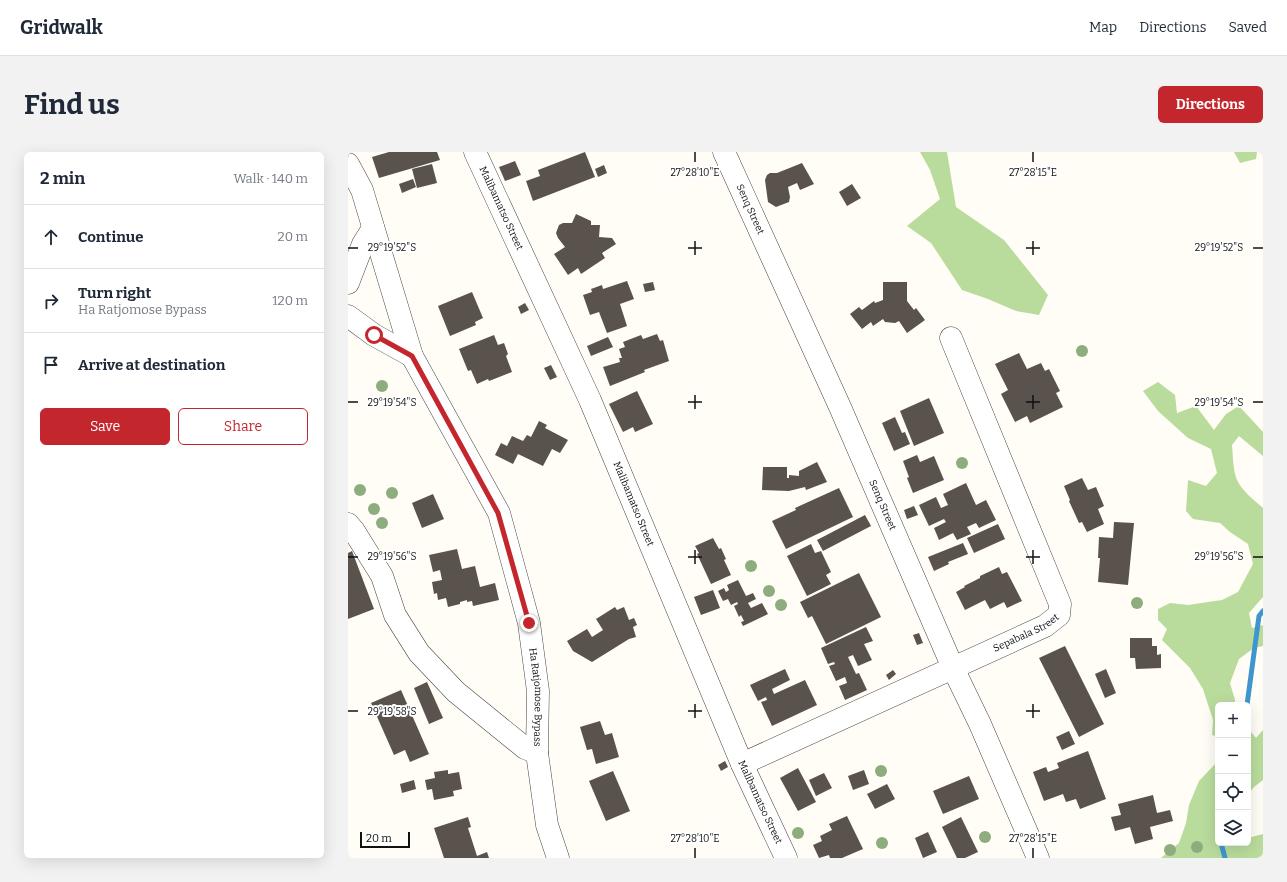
<!DOCTYPE html>
<meta charset="utf-8">
<style>
:root{--surface:#fff;--page:#f2f2f3;--text:#1f2937;--muted:#747a83;--line:#e0e1e3;--accent:#c4262e}
body{margin:0;font-family:Bitter,serif;background:var(--page);color:var(--text)}
.controls{position:absolute;right:12px;bottom:12px;display:grid;overflow:hidden;border-radius:6px;box-shadow:0 4px 16px #0002}
.controls button{width:36px;height:36px;display:grid;place-items:center;padding:0;border:0;border-bottom:1px solid var(--line);background:var(--surface);color:var(--text);font:20px sans-serif}
.scale{position:absolute;left:12px;bottom:10px;width:50px;box-sizing:border-box;padding-left:4px;border:2px solid #111;border-top:0;font-size:11px;line-height:14px;white-space:nowrap;color:#111;-webkit-text-stroke:3px #fff;paint-order:stroke}
.stop{position:absolute;width:12px;height:12px;margin:-9px;border:3px solid #c4262e;border-radius:50%;background:#fff}
.stop.end{background:#c4262e;border-color:#fff;box-shadow:0 1px 4px #0008}
.list{margin:0;padding:0;list-style:none}
h2{display:flex;justify-content:space-between;align-items:center;height:52px;margin:0;padding:0 16px;font-size:17px}
h2 small{font-size:13px;font-weight:400;color:var(--muted)}
.list li{display:grid;grid-template-columns:26px 1fr auto;gap:12px;align-items:center;box-sizing:border-box;height:64px;padding:0 16px;border-top:1px solid var(--line)}
.list b{display:block;font-size:15px;white-space:nowrap}
.list p{margin:0;font-size:13px;white-space:nowrap;color:var(--muted)}
.list em{font-size:13px;font-style:normal;color:var(--muted)}
.actions{display:flex;gap:8px;padding:12px 16px}
.actions a{flex:1;padding:9px 0;border:1px solid var(--accent);border-radius:6px;text-align:center;font-size:14px;color:var(--accent)}
.actions .main{background:var(--accent);color:#fff}
.icon{flex:none;width:22px;height:22px;fill:none;stroke:currentColor;stroke-width:2;stroke-linecap:round;stroke-linejoin:round}
.map{position:relative;flex:none;width:915px;height:706px;overflow:hidden;border-radius:6px}
header{display:flex;align-items:center;gap:24px;box-sizing:border-box;height:56px;padding:0 20px;background:var(--surface);border-bottom:1px solid var(--line)}
header strong{font-size:19px}
nav{display:flex;gap:22px;margin-inline-start:auto;font-size:14px}
.intro{display:flex;align-items:center;justify-content:space-between;box-sizing:border-box;height:96px;padding:0 24px}
h1{margin:0;font-size:28px}
.button{padding:10px 18px;border-radius:6px;background:var(--accent);color:#fff;font-size:14px;font-weight:700}
main{display:flex;gap:24px;padding:0 24px}
aside{flex:1;background:var(--surface);border-radius:6px;box-shadow:0 4px 16px #0002}
.map>svg:first-child{display:block}
.forest{fill:#b9dc9c}
.lines{fill:none;stroke-linecap:round;stroke-linejoin:round}
.stream{stroke:#3f96cf;stroke-width:5}
.building{fill:#5a524d}
.minor-casing{stroke:#444;stroke-width:23}
.minor{stroke:#fff;stroke-width:22}
.tree{fill:#8dad7f}
.route{stroke:#c4262e;stroke-width:5}
.ticks{fill:none;stroke:#111;stroke-width:1.5}
.labels{text-anchor:middle;dominant-baseline:central;stroke-width:4;stroke-linejoin:round;paint-order:stroke}
.street-label{font-size:10px;fill:#111;stroke:#fff}
.ticks-label{font-size:10px;text-anchor:middle;fill:#111;stroke:#fff;stroke-width:4;stroke-linejoin:round;paint-order:stroke}
</style>
<header>
<strong>Gridwalk</strong>
<nav><a>Map</a><a>Directions</a><a>Saved</a></nav>
</header>
<div class="intro"><h1>Find us</h1><a class="button">Directions</a></div>
<main>
<aside>
<h2>2 min<small>Walk · 140 m</small></h2>
<ul class="list">
<li><svg class="icon" aria-label="ahead" viewBox="0 0 24 24"><path d="M12 20V5M6 11l6-6 6 6"/></svg><div><b>Continue</b></div><em>20 m</em></li>
<li><svg class="icon" aria-label="right" viewBox="0 0 24 24"><path d="M7 20v-9h11M14 6l5 5-5 5"/></svg><div><b>Turn right</b><p>Ha Ratjomose Bypass</p></div><em>120 m</em></li>
<li><svg class="icon" aria-label="arrive" viewBox="0 0 24 24"><path d="M6 21V4h12l-3 4 3 4H6"/></svg><div><b>Arrive at destination</b></div></li>
</ul>
<div class="actions"><a class="main">Save</a><a>Share</a></div>
</aside>
<div class="map">
<svg width="915" height="706" viewBox="0 0 915 706">
<rect width="100%" height="100%" fill="#fffdf5"/>
<g class="forest">
<polygon points="572,0 599,0 608,55 656,88 700,143 691,163 668,159 640,147 614,138 583,91 559,74 592,47 582,18"/>
<polygon points="886,0 909,0 908,7 892,11"/>
<path d="M 810,230 L 827,243 L 829,261 L 848,254 L 866,278 L 878,262 L 891,254 L 915,280 L 915,304 L 891,284 L 884,293 C 885,305 885,318 889,328 C 894,339 906,348 915,356 L 915,445 L 901,461 L 904,476 L 915,473 L 915,494 L 906,496 L 891,507 L 882,531 L 887,548 L 887,553 L 870,553 L 870,585 L 864,583 L 865,568 L 855,537 L 842,516 L 814,488 L 819,477 L 810,468 L 810,457 L 822,451 L 840,453 L 874,448 L 890,440 L 905,412 L 900,392 L 882,380 L 872,371 L 845,367 L 838,359 L 840,328 L 858,334 L 869,321 L 863,297 L 840,286 L 810,259 L 795,239 Z"/>
<polygon points="900,576 908,586 915,578 915,628 906,635 900,643"/>
<polygon points="870,609 870,691 900,691 900,686 915,682 915,703 910,706 813,706 831,691 838,671 841,653 851,629"/>
</g>
<g class="lines">
<g class="stream">
<polyline points="899,553 911,464 915,459"/>
<polyline points="873,691 877,706"/>
</g>
</g>
<g class="building">
<polygon points="41,0 89,0 92,8 31,26 24,5"/>
<polygon points="237,0 247,25 185,49 178,29 192,24 190,18"/>
<polygon points="167,9 173,23 157,29 151,15"/>
<polygon points="454,11 466,32 452,38 449,31 440,35 442,45 441,50 428,55 420,50 417,28 419,23 422,21 429,21"/>
<polygon points="84,12 89,31 69,36 64,17"/>
<polygon points="256,13 259,21 250,25 247,17"/>
<polygon points="65,27 68,35 54,41 51,32"/>
<polygon points="504,32 513,46 499,54 491,40"/>
<polygon points="228,62 243,69 243,73 252,73 251,85 264,86 268,92 254,101 257,106 233,122 230,116 220,123 206,102 217,95 210,86 208,81 211,73 215,71 224,71"/>
<polygon points="279,129 286,147 272,152 279,174 259,181 251,160 242,163 235,143 244,140 243,137 254,133 255,137"/>
<polygon points="305,130 307,138 297,140 295,132"/>
<polygon points="535,130 559,130 559,149 566,158 568,156 577,168 559,181 551,169 547,171 537,170 535,167 525,174 523,170 514,177 502,162 511,155 514,158 526,149 527,151 535,148"/>
<polygon points="124,140 135,166 127,170 128,173 102,184 90,154"/>
<polygon points="177,151 181,158 173,162 170,155"/>
<polygon points="309,182 312,189 315,188 321,209 296,218 297,220 262,234 255,215 272,210 271,206 274,206 271,197 277,195 275,190 293,183 295,187"/>
<polygon points="146,183 150,193 156,191 160,202 158,204 164,220 141,229 140,227 129,232 123,218 120,219 111,197"/>
<polygon points="260,185 265,195 243,204 239,194"/>
<polygon points="671,201 679,217 693,211 697,219 701,217 712,239 708,241 715,255 682,271 679,264 667,270 653,242 660,238 647,212"/>
<polygon points="203,213 209,225 202,228 196,216"/>
<polygon points="289,239 305,272 287,280 285,275 275,280 261,252"/>
<polygon points="581,246 596,281 566,294 552,259"/>
<polygon points="547,265 554,281 557,280 562,292 546,299 534,271"/>
<polygon points="191,269 199,273 197,276 220,288 212,301 204,297 195,314 170,302 165,312 147,303 153,291 159,294 164,284 175,289 179,283 183,285"/>
<polygon points="569,303 572,310 586,304 596,328 565,341 559,326 561,325 555,309"/>
<polygon points="469,310 479,330 458,338 457,335 441,339 414,338 415,315 439,315 439,326 441,326 441,323 451,324 451,319"/>
<polygon points="734,326 740,338 748,335 756,354 750,357 756,372 739,380 734,370 731,371 721,349 722,348 716,334"/>
<polygon points="618,331 628,353 638,348 648,368 631,376 628,371 619,375 623,382 609,388 605,381 591,388 586,376 598,370 596,367 581,374 571,353 588,345 593,356 600,353 595,342"/>
<polygon points="491,336 505,365 438,397 424,369 448,358 447,356"/>
<polygon points="85,342 96,367 74,376 64,351"/>
<polygon points="566,354 570,363 559,367 556,358"/>
<polygon points="517,363 523,374 475,399 469,388"/>
<polygon points="766,370 786,371 780,433 750,430 752,406 750,406 751,385 765,386"/>
<polygon points="650,372 657,387 626,401 619,386"/>
<polygon points="365,386 371,397 373,396 378,407 376,408 383,423 363,432 349,402 351,401 347,394"/>
<polygon points="615,391 620,402 600,410 601,412 586,419 580,405"/>
<polygon points="463,392 467,401 473,399 483,420 478,423 483,432 459,444 439,404"/>
<polygon points="109,397 114,417 127,414 132,435 147,431 151,448 125,454 124,449 119,450 119,448 112,450 112,452 100,455 98,446 90,448 89,441 86,442 84,430 94,428 92,418 85,420 81,403"/>
<polygon points="4,399 26,457 0,467 0,401"/>
<polygon points="651,415 654,422 659,420 674,449 659,456 656,450 642,457 637,448 617,458 608,440 617,435 616,434 632,426 632,424"/>
<polygon points="511,421 533,465 478,492 464,464 460,466 452,450"/>
<polygon points="390,428 398,444 405,441 408,447 400,451 403,456 414,451 420,462 395,474 393,470 396,469 393,463 391,465 386,454 390,452 389,450 383,453 380,447 375,449 370,439 376,436 378,440 381,438 379,433"/>
<polygon points="365,438 372,456 353,463 346,445"/>
<polygon points="267,455 269,458 276,455 281,468 286,466 289,473 285,475 288,485 281,487 244,510 225,499 219,489 239,477 244,485 255,478 248,467"/>
<polygon points="518,475 525,489 516,492 524,508 510,514 505,503 500,505 508,522 511,521 519,538 497,548 491,534 499,531 497,525 488,529 481,514 487,512 486,510 480,512 473,496"/>
<polygon points="571,481 575,491 569,493 565,483"/>
<polygon points="782,486 804,486 804,494 809,494 809,503 813,502 813,516 788,517 787,506 782,506"/>
<polygon points="717,494 756,572 731,585 691,506"/>
<polygon points="437,517 442,528 424,537 426,542 457,528 469,553 424,574 413,550 419,548 418,545 410,549 402,533"/>
<polygon points="758,517 768,541 757,546 747,522"/>
<polygon points="545,518 548,522 541,528 538,523"/>
<polygon points="79,530 95,566 81,572 66,536"/>
<polygon points="53,538 81,602 62,610 57,598 46,603 23,551"/>
<polygon points="252,569 257,583 264,581 271,605 248,612 244,597 239,598 232,575"/>
<polygon points="721,579 727,592 714,598 708,585"/>
<polygon points="740,599 758,647 732,657 728,647 718,650 715,642 696,649 685,620 698,615 700,620 711,616 709,611"/>
<polygon points="377,609 380,615 373,619 370,613"/>
<polygon points="450,616 468,650 450,659 432,626"/>
<polygon points="100,618 100,622 111,620 114,637 105,639 106,644 86,648 84,637 79,638 77,628 87,626 86,620"/>
<polygon points="516,618 521,632 505,638 500,624"/>
<polygon points="265,619 282,659 258,669 241,629"/>
<polygon points="476,621 484,636 468,644 461,628"/>
<polygon points="621,624 631,647 595,662 585,639"/>
<polygon points="66,628 68,637 54,641 52,632"/>
<polygon points="539,632 547,647 527,657 519,642"/>
<polygon points="805,643 809,661 822,658 825,669 802,675 805,687 787,692 782,675 767,679 763,665 773,663 770,652"/>
<polygon points="499,664 515,697 494,706 482,706 481,703 471,706 465,693 474,689 472,684 484,678 481,672"/>
<polygon points="120,665 123,675 120,676 129,704 139,700 141,706 96,706 86,676"/>
<polygon points="613,665 630,700 617,706 609,706 594,675"/>
<polygon points="580,680 589,700 575,706 567,686"/>
</g>
<g class="lines">
<g class="minor-casing">
<g id="minor">
<path id="s1" d="M 127,0 L 242,248 L 394,612 L 438,706"/>
<path id="s2" d="M 376,0 L 492,255 L 605,516 L 632,572 L 690,706"/>
<path id="s3" d="M 0,12 L 14,38 L 64,204 L 151,361 L 181,471 L 190,539 L 189,601 L 199,673 L 210,706"/>
<polyline points="0,131 15,92 25,76"/>
<polyline points="0,164 26,183 64,204"/>
<polyline points="0,372 6,379 34,424 47,463 71,501 108,540 177,596 189,601"/>
<path id="s4" d="M 394,612 L 697,474 L 711,463 L 712,452 L 603,186"/>
</g>
</g>
<use href="#minor" class="minor"/>
</g>
<g class="tree">
<circle cx="734" cy="199" r="6"/>
<circle cx="34" cy="234" r="6"/>
<circle cx="614" cy="311" r="6"/>
<circle cx="12" cy="338" r="6"/>
<circle cx="44" cy="341" r="6"/>
<circle cx="26" cy="357" r="6"/>
<circle cx="34" cy="371" r="6"/>
<circle cx="403" cy="414" r="6"/>
<circle cx="421" cy="439" r="6"/>
<circle cx="789" cy="451" r="6"/>
<circle cx="433" cy="453" r="6"/>
<circle cx="533" cy="619" r="6"/>
<circle cx="450" cy="681" r="6"/>
<circle cx="637" cy="685" r="6"/>
<circle cx="534" cy="691" r="6"/>
<circle cx="849" cy="695" r="6"/>
<circle cx="822" cy="698" r="6"/>
</g>
<g class="lines">
<polyline class="route" points="26,183 64,204 150,361 181,471"/>
</g>
<path class="ticks" d="M 347,0 L 347,10M 685,0 L 685,10M 347,89 L 347,103M 685,89 L 685,103M 0,96 L 10,96M 340,96 L 354,96M 678,96 L 692,96M 905,96 L 915,96M 347,243 L 347,257M 685,243 L 685,257M 0,250 L 10,250M 340,250 L 354,250M 678,250 L 692,250M 905,250 L 915,250M 347,398 L 347,412M 685,398 L 685,412M 0,405 L 10,405M 340,405 L 354,405M 678,405 L 692,405M 905,405 L 915,405M 347,552 L 347,566M 685,552 L 685,566M 0,559 L 10,559M 340,559 L 354,559M 678,559 L 692,559M 347,696 L 347,706M 685,696 L 685,706"/>
<g class="labels">
<g class="street-label">
<text stroke="none"><textPath href="#s1" startOffset="62">Malibamatso Street</textPath></text>
<text stroke="none"><textPath href="#s2" startOffset="63">Senq Street</textPath></text>
<text stroke="none"><textPath href="#s1" startOffset="386">Malibamatso Street</textPath></text>
<text stroke="none"><textPath href="#s2" startOffset="387">Senq Street</textPath></text>
<text stroke="none"><textPath href="#s4" startOffset="313">Sepabala Street</textPath></text>
<text stroke="none"><textPath href="#s3" startOffset="571">Ha Ratjomose Bypass</textPath></text>
<text stroke="none"><textPath href="#s1" startOffset="710">Malibamatso Street</textPath></text>
</g>
</g>
<g class="ticks-label">
<text x="347" y="24">27°28'10"E</text>
<text x="685" y="24">27°28'15"E</text>
<text x="44" y="99">29°19'52"S</text>
<text x="871" y="99">29°19'52"S</text>
<text x="44" y="254">29°19'54"S</text>
<text x="871" y="254">29°19'54"S</text>
<text x="44" y="408">29°19'56"S</text>
<text x="871" y="408">29°19'56"S</text>
<text x="44" y="563">29°19'58"S</text>
<text x="347" y="690">27°28'10"E</text>
<text x="685" y="690">27°28'15"E</text>
</g>
</svg>
<div class="controls">
<button>+</button>
<button>−</button>
<button><svg class="icon" aria-label="locate" viewBox="0 0 24 24"><circle cx="12" cy="12" r="6"/><path d="M12 2v4M12 18v4M2 12h4M18 12h4"/></svg></button>
<button><svg class="icon" aria-label="layers" viewBox="0 0 24 24"><path d="M12 4l9 5-9 5-9-5zM3 14l9 5 9-5"/></svg></button>
</div>
<div class="scale">20 m</div>
<div class="stop" style="left:26px;top:183px"></div>
<div class="stop end" style="left:181px;top:471px"></div>
</div>
</main>
